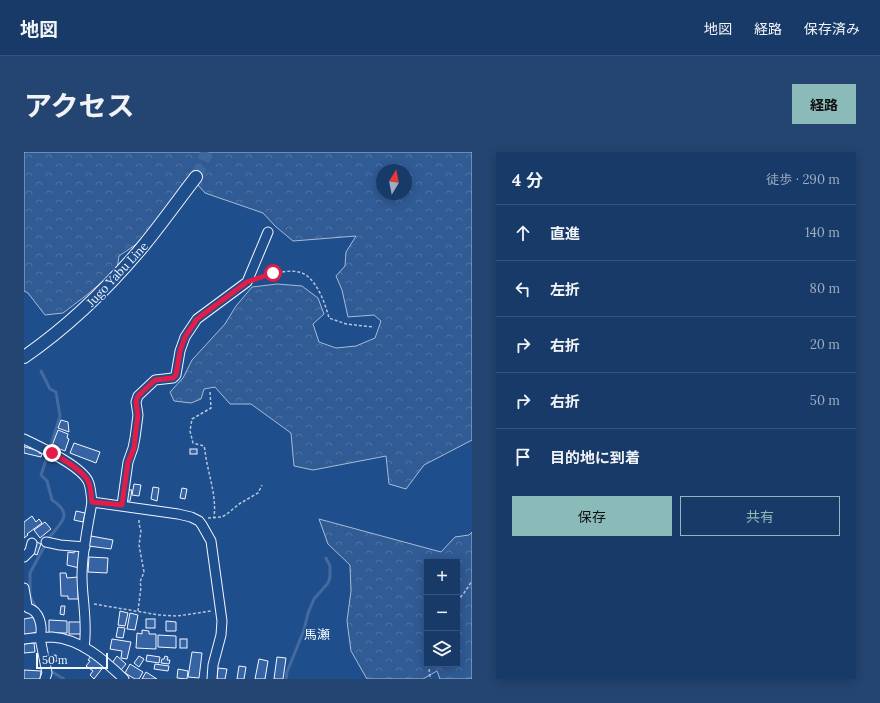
<!DOCTYPE html>
<html lang="ja">
<meta charset="utf-8">
<style>
:root{--surface:#173a69;--page:#244571;--text:#f1f3f6;--muted:#9eadc0;--line:#36547d;--accent:#8bbbb9}
body{margin:0;font-family:Lora,"Noto Sans JP",serif;background:var(--page);color:var(--text)}
.controls{position:absolute;right:12px;bottom:12px;display:grid;overflow:hidden;border-radius:0px;box-shadow:0 2px 10px #0003}
.controls button{width:36px;height:36px;display:grid;place-items:center;padding:0;border:0;border-bottom:1px solid var(--line);background:var(--surface);color:var(--text);font:20px sans-serif}
.compass{position:absolute;left:352px;top:12px;width:36px;height:36px;border-radius:50%;background:var(--surface);box-shadow:0 2px 10px #0003;rotate:10deg}
.scale{position:absolute;left:12px;bottom:10px;width:72px;box-sizing:border-box;padding-left:4px;border:2px solid #f2f6ff;border-top:0;font-size:11px;line-height:14px;white-space:nowrap;color:#f2f6ff;-webkit-text-stroke:3px #1f4e8c;paint-order:stroke}
.stop{position:absolute;width:12px;height:12px;margin:-9px;border:3px solid #e11d48;border-radius:50%;background:#fff}
.stop.end{background:#e11d48;border-color:#fff;box-shadow:0 1px 4px #0008}
.list{margin:0;padding:0;list-style:none}
h2{display:flex;justify-content:space-between;align-items:center;height:52px;margin:0;padding:0 16px;font-size:17px}
h2 small{font-size:13px;font-weight:400;color:var(--muted)}
.list li{display:grid;grid-template-columns:26px 1fr auto;gap:12px;align-items:center;box-sizing:border-box;height:56px;padding:0 16px;border-top:1px solid var(--line)}
.list b{display:block;font-size:15px;white-space:nowrap}
.list em{font-size:13px;font-style:normal;color:var(--muted)}
.actions{display:flex;gap:8px;padding:12px 16px}
.actions a{flex:1;padding:9px 0;border:1px solid var(--accent);border-radius:0px;text-align:center;font-size:14px;color:var(--accent)}
.actions .main{background:var(--accent);color:#111}
.icon{flex:none;width:22px;height:22px;fill:none;stroke:currentColor;stroke-width:2;stroke-linecap:round;stroke-linejoin:round}
.map{position:relative;flex:none;width:448px;height:527px;overflow:hidden;border-radius:0px}
header{display:flex;align-items:center;gap:24px;box-sizing:border-box;height:56px;padding:0 20px;background:var(--surface);border-bottom:1px solid var(--line)}
header strong{font-size:19px}
nav{display:flex;gap:22px;margin-inline-start:auto;font-size:14px}
.intro{display:flex;align-items:center;justify-content:space-between;box-sizing:border-box;height:96px;padding:0 24px}
h1{margin:0;font-size:28px}
.button{padding:10px 18px;border-radius:0px;background:var(--accent);color:#111;font-size:14px;font-weight:700}
main{display:flex;gap:24px;padding:0 24px}
aside{flex:1;background:var(--surface);border-radius:0px;box-shadow:0 2px 10px #0003}
.map>svg:first-child{display:block}
.forest{fill:url(#forest-crowns);stroke:#a8bbd7;fill-rule:evenodd}
.lines{fill:none;stroke-linecap:round;stroke-linejoin:round}
.stream{stroke:#446ba0;stroke-width:3}
.building{fill:#3563a3;stroke:#f2f6ff}
.secondary-tunnel{stroke:#3f679d;stroke-width:12;stroke-dasharray:12 6;stroke-linecap:butt}
.street-casing{stroke:#f2f6ff;stroke-width:11}
.secondary-casing{stroke:#f2f6ff;stroke-width:14}
.path{stroke:#b3c4dc;stroke-width:1.5;stroke-dasharray:3 2;stroke-linecap:butt}
.street{stroke:#1f4e8c;stroke-width:9}
.secondary{stroke:#1f4e8c;stroke-width:12}
.route{stroke:#e11d48;stroke-width:5}
.labels{text-anchor:middle;dominant-baseline:central;stroke-width:3;stroke-linejoin:round;paint-order:stroke}
.street-label{font-size:12px;fill:#f2f6ff;stroke:#1f4e8c}
.neighbourhood-label{font-size:13px;fill:#f2f6ff;stroke:#1f4e8c}
</style>
<header>
<strong>地図</strong>
<nav><a>地図</a><a>経路</a><a>保存済み</a></nav>
</header>
<div class="intro"><h1>アクセス</h1><a class="button">経路</a></div>
<main>
<div class="map">
<svg width="448" height="527" viewBox="0 0 448 527">
<defs>
<pattern id="forest-crowns" width="20" height="18" patternUnits="userSpaceOnUse"><rect width="20" height="18" fill="#305b95"/><path d="M2 6a3 3 0 1 1 6 0M12 15a3 3 0 1 1 6 0" fill="none" stroke="#4e73a5"/></pattern>
</defs>
<rect width="100%" height="100%" fill="#1f4e8c"/>
<g class="forest">
<path d="M 0,0 L 448,0 L 448,288 L 400,313 L 382,337 L 365,332 L 362,304 L 289,318 L 270,314 L 267,281 L 227,252 L 206,252 L 191,235 L 180,237 L 177,247 L 167,251 L 150,249 L 146,240 L 159,226 L 168,208 L 201,172 L 212,154 L 228,135 L 253,132 L 278,134 L 294,146 L 300,162 L 289,172 L 295,190 L 312,196 L 332,194 L 351,186 L 357,169 L 350,163 L 324,165 L 318,138 L 312,124 L 321,114 L 322,100 L 332,84 L 269,89 L 251,74 L 239,61 L 181,41 L 167,25 L 117,89 L 95,104 L 93,117 L 64,142 L 39,161 L 21,163 L 4,141 L 0,139 ZM 358,18 L 382,18 L 382,42 L 358,42 Z"/>
<path d="M 295,367 L 417,400 L 431,385 L 445,383 L 448,380 L 448,527 L 416,527 L 413,519 L 399,527 L 343,527 L 327,499 L 323,469 L 327,439 L 326,413 L 304,392 ZM 403,410 L 433,410 L 433,512 L 403,512 Z"/>
</g>
<g class="lines">
<g class="stream">
<polyline points="17,219 26,237 32,240 36,264 26,296"/>
<path d="M 22,308 L 17,323 L 23,329 L 28,348 C 51,363 36,371 24,387"/>
<polyline points="12,456 6,444 6,421 20,395"/>
<polyline points="25,518 40,527"/>
<polyline points="262,527 263,520 280,478 284,461 290,447 304,431 306,425 306,414 302,406"/>
</g>
</g>
<g class="building">
<polygon points="37,268 44,270 45,280 34,276"/>
<polygon points="34,278 44,282 43,286 45,287 41,299 28,294"/>
<polygon points="50,291 76,300 72,311 46,301"/>
<polygon points="0,294 1,295 15,299 15,301 18,302 17,305 0,301"/>
<rect x="166" y="297" width="7" height="5"/>
<polygon points="110,332 117,333 115,344 108,343"/>
<polygon points="129,335 135,336 133,349 127,347"/>
<polygon points="158,336 163,337 161,347 156,346"/>
<polygon points="104,338 108,338 106,349 102,349"/>
<polygon points="52,359 61,361 59,370 50,368"/>
<polygon points="8,364 12,370 15,367 18,371 3,382 4,383 0,386 0,370"/>
<polygon points="21,370 27,377 16,386 10,378"/>
<polygon points="67,384 89,388 87,397 65,394"/>
<polygon points="13,390 17,392 13,403 8,401"/>
<polygon points="51,397 58,398 55,416 43,413 44,400 50,401"/>
<polygon points="65,405 84,406 83,421 64,420"/>
<polygon points="36,421 42,421 43,426 54,425 54,447 44,447 44,444 37,444"/>
<polygon points="37,454 41,454 40,463 36,462"/>
<polygon points="96,459 104,461 101,474 94,473"/>
<polygon points="106,461 114,463 111,478 103,477"/>
<polygon points="11,465 14,480 0,483 0,467"/>
<rect x="122" y="467" width="9" height="9"/>
<polygon points="25,468 43,469 43,481 25,481"/>
<polygon points="142,469 152,470 152,479 142,479"/>
<rect x="45" y="470" width="15" height="12"/>
<polygon points="94,475 101,476 99,486 92,485"/>
<polygon points="118,478 125,479 125,482 132,482 132,497 112,496 113,481 118,482"/>
<polygon points="134,483 152,484 152,496 134,495"/>
<polygon points="88,487 107,490 103,507 97,506 98,499 86,497"/>
<rect x="156" y="487" width="7" height="9"/>
<polygon points="10,491 11,500 0,501 0,492"/>
<polygon points="168,500 178,501 175,526 164,525"/>
<polygon points="32,503 33,509 26,511 24,504"/>
<polygon points="123,503 136,505 135,511 122,509"/>
<polygon points="67,504 80,514 70,527 66,523 69,519 62,514 66,509 64,508"/>
<polygon points="93,504 102,512 97,518 88,511"/>
<polygon points="115,504 120,507 115,515 110,511"/>
<polygon points="141,504 144,505 143,508 146,508 145,512 137,511 138,507 140,507"/>
<polygon points="253,505 262,506 259,527 250,527"/>
<polygon points="235,507 244,509 241,527 231,527"/>
<polygon points="106,512 119,520 115,527 111,527 101,521"/>
<polygon points="131,512 145,514 144,519 130,517"/>
<polygon points="215,514 222,515 220,527 213,527"/>
<polygon points="194,516 203,517 201,527 193,527"/>
<polygon points="154,517 164,519 163,527 153,526"/>
<polygon points="0,518 17,519 16,527 0,527"/>
<polygon points="122,520 133,527 118,527"/>
</g>
<g class="lines">
<polyline class="secondary-tunnel" points="172,25 183,0"/>
<g class="street-casing">
<g id="street">
<path d="M 0,287 C 16,295 56,313 64,329 C 67,335 67,344 68,350 L 154,362 L 167,365 L 175,369 L 178,373 L 187,389 L 198,469 L 197,483 L 189,513 L 188,527"/>
<polyline points="98,353 104,310 109,296 111,286 114,263 112,250 114,244 131,228 149,226 152,223 156,199 161,185 173,167 223,130 244,80"/>
<polyline points="22,390 36,393 61,395"/>
<polyline points="0,405 6,399 8,391"/>
<path d="M 0,436 L 3,454 L 4,456 C 16,459 19,475 16,486 L 23,521 L 21,527"/>
<path d="M 0,487 C 9,486 19,485 28,485 C 57,487 80,508 100,527"/>
<path d="M 60,495 C 64,472 58,447 58,424 C 58,399 64,374 68,350"/>
</g>
</g>
<g class="secondary-casing">
<path id="secondary" d="M 0,205 C 45,174 85,135 120,93 C 138,71 155,47 172,25"/>
</g>
<g class="path">
<path d="M 234,126 C 245,123 263,117 275,120 C 292,124 301,151 305,166 L 322,172 L 350,175"/>
<path d="M 186,240 L 187,256 L 168,267 L 166,279 L 169,291 L 180,294 L 181,298 C 183,320 193,342 190,365"/>
<polyline points="184,366 198,365 203,362 215,352 234,341 238,333"/>
<polyline points="433,449 440,441 448,429"/>
<polyline points="70,452 135,463 153,464 187,459"/>
<polyline points="114,459 117,435 116,430 120,420 115,393 117,379 115,372 115,367"/>
<polyline points="406,512 405,521 407,527"/>
</g>
<use href="#street" class="street"/>
<use href="#secondary" class="secondary"/>
</g>
<g class="lines">
<path class="route" d="M 28,301 C 38,307 61,319 65,331 C 67,337 67,344 68,350 L 98,353 L 104,310 L 110,296 L 111,286 L 114,263 L 112,250 L 114,244 L 131,228 L 149,226 L 152,223 L 156,199 L 161,185 L 173,167 L 223,130 L 249,121"/>
</g>
<g class="labels">
<g class="street-label">
<text transform="translate(93 122) rotate(-47)">Jugo Yabu Line</text>
</g>
<g class="neighbourhood-label">
<text x="293" y="482">馬瀬</text>
</g>
</g>
</svg>
<div class="controls">
<button>+</button>
<button>−</button>
<button><svg class="icon" aria-label="layers" viewBox="0 0 24 24"><path d="M12 4l9 5-9 5-9-5zM3 14l9 5 9-5"/></svg></button>
</div>
<svg class="compass" viewBox="-18 -18 36 36"><path d="M0-13l5 13h-10z" fill="#e53935"/><path d="M0 13l5-13h-10z" fill="#9eadc0"/></svg>
<div class="scale">50 m</div>
<div class="stop" style="left:249px;top:121px"></div>
<div class="stop end" style="left:28px;top:301px"></div>
</div>
<aside>
<h2>4 分<small>徒歩 · 290 m</small></h2>
<ul class="list">
<li><svg class="icon" aria-label="ahead" viewBox="0 0 24 24"><path d="M12 20V5M6 11l6-6 6 6"/></svg><div><b>直進</b></div><em>140 m</em></li>
<li><svg class="icon" aria-label="left" viewBox="0 0 24 24"><path d="M17 20v-9H6M10 6l-5 5 5 5"/></svg><div><b>左折</b></div><em>80 m</em></li>
<li><svg class="icon" aria-label="right" viewBox="0 0 24 24"><path d="M7 20v-9h11M14 6l5 5-5 5"/></svg><div><b>右折</b></div><em>20 m</em></li>
<li><svg class="icon" aria-label="right" viewBox="0 0 24 24"><path d="M7 20v-9h11M14 6l5 5-5 5"/></svg><div><b>右折</b></div><em>50 m</em></li>
<li><svg class="icon" aria-label="arrive" viewBox="0 0 24 24"><path d="M6 21V4h12l-3 4 3 4H6"/></svg><div><b>目的地に到着</b></div></li>
</ul>
<div class="actions"><a class="main">保存</a><a>共有</a></div>
</aside>
</main>
